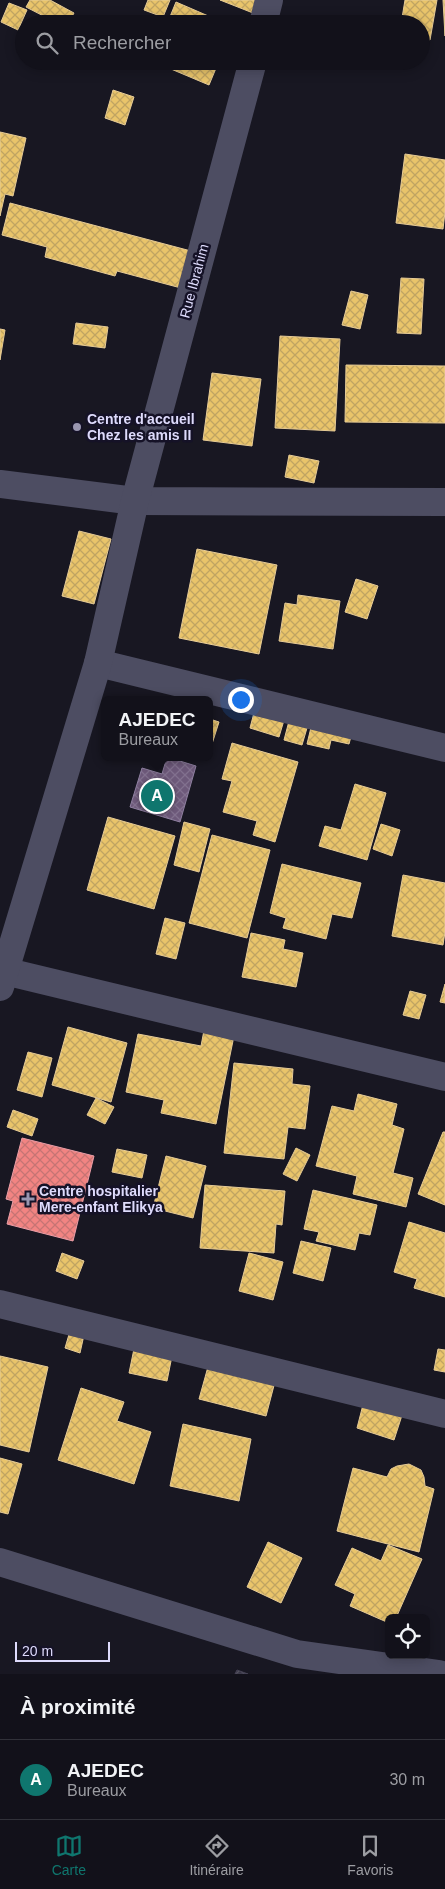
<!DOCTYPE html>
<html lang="fr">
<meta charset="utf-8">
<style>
:root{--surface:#12111a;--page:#1f1f27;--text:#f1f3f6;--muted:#9c9da2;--line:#313139;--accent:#0f766e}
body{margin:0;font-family:Helvetica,sans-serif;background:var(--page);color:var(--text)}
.controls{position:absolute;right:15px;bottom:15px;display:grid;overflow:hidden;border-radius:8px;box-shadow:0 2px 12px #0003}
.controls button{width:45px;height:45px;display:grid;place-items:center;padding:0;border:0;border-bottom:1px solid var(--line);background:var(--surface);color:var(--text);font:25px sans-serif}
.scale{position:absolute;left:15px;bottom:12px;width:95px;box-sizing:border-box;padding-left:5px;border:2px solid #dedbfc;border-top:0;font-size:14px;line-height:18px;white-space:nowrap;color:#dedbfc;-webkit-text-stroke:4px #151227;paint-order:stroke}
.you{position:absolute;left:240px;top:699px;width:18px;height:18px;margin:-12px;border:4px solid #fff;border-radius:50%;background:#1a73e8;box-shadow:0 0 0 8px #1a73e833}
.badge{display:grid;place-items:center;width:32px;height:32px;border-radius:50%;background:var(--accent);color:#fff;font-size:16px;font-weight:700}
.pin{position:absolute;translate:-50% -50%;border:2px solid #fff;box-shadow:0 1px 5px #0006}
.popup{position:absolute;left:101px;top:696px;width:112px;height:65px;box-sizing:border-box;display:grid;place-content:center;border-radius:8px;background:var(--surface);filter:drop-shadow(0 1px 4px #0005);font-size:16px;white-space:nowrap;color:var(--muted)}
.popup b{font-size:19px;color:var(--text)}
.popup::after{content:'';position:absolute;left:50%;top:100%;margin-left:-10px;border:10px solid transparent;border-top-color:var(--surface)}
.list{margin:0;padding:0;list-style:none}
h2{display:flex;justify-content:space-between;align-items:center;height:65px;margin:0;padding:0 20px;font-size:21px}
h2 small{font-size:16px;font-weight:400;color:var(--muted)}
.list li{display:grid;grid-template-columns:32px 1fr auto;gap:15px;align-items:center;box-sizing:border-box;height:80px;padding:0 20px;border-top:1px solid var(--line)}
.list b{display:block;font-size:19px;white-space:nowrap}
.list p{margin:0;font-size:16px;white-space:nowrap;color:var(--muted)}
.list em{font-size:16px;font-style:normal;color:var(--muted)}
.icon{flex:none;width:28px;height:28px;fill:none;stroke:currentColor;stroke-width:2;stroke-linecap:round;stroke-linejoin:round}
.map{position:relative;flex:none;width:445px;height:1674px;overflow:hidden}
.search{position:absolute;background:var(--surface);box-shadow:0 2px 12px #0003;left:15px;right:15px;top:15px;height:55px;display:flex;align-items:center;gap:12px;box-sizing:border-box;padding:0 18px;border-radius:28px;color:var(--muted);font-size:19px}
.sheet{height:145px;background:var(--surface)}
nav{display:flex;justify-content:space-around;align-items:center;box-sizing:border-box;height:70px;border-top:1px solid var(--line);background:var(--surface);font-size:14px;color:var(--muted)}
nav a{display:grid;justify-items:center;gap:2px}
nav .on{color:var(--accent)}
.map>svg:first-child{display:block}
.homes{fill:url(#homes-cross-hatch);stroke:#e6cb96}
.offices{fill:url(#offices-cross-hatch);stroke:#8f80a1}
.health{fill:url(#health-cross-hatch);stroke:#ec9ea7}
.building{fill:url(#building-cross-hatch);stroke:#454255}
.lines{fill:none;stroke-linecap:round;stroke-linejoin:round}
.minor{stroke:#4d4d62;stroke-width:28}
.poi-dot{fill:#9996b0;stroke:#151227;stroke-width:2}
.labels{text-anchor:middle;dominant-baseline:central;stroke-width:5;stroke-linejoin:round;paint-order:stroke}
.street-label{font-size:14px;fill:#dedbfc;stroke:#151227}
.poi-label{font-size:14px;font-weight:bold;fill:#dedbfc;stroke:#151227;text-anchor:start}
</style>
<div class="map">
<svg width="445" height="1674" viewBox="0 0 445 1674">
<defs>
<pattern id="homes-cross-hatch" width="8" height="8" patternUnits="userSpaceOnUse" patternTransform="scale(1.25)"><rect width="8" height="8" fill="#e9c46a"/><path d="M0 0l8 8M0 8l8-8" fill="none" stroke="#c0a462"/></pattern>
<pattern id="offices-cross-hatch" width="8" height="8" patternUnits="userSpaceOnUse" patternTransform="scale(1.25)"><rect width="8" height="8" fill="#6d597a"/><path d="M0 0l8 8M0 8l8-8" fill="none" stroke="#81708e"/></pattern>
<pattern id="health-cross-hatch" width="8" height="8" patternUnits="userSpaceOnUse" patternTransform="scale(1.25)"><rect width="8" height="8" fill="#f28482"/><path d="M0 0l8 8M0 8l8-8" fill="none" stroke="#c67474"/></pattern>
<pattern id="building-cross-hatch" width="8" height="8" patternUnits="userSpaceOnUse" patternTransform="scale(1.25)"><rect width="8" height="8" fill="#373544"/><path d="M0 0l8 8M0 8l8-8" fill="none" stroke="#545260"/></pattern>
</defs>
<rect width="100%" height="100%" fill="#181722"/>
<g class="homes">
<polygon points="30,0 50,0 74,13 68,24 59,24 26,7"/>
<polygon points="148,0 170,0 163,17 144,10"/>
<polygon points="220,0 255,0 253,13"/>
<polygon points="405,0 437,0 430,40 421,39 421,24 401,24"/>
<polygon points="443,0 445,0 445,36"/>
<polygon points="176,2 213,18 211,24 167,24"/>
<polygon points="9,3 27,10 18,30 1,22"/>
<polygon points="152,61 219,61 209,85"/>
<polygon points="113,90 134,97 125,125 105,118"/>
<polygon points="0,132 26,138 13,196 5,194 0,216"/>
<polygon points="405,154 445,160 445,212 443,229 396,223"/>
<polygon points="10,203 191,251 181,288 117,271 115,276 45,257 47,247 2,235"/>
<polygon points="401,278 424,279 421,334 397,333"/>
<polygon points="351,291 368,295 360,329 342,325"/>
<polygon points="76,323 108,327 105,348 73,344"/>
<polygon points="0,329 5,330 0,360"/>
<polygon points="280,336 340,339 335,431 275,428"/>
<polygon points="346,365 445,366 445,423 345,422"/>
<polygon points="212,373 261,379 252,446 203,440"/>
<polygon points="289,455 319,461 314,483 285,477"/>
<polygon points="79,531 111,539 94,604 62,596"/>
<polygon points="197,549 277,565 259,654 179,638"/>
<polygon points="356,579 378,586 367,619 345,612"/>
<polygon points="298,595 340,601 333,649 279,641 285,603 297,605"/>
<polygon points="257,701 287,710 279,737 250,728"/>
<polygon points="293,706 312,711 302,745 284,740"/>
<polygon points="314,715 354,725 349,744 331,740 329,749 307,744"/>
<polygon points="210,719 219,722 212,744 210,744"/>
<polygon points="232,743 298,762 275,842 253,835 257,821 223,812 232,781 222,779"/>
<polygon points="355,784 386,793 367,860 319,846 325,826 341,830"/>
<polygon points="108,817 175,836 154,909 87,890"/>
<polygon points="184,822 210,829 199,872 174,865"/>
<polygon points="381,824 400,830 392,856 373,849"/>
<polygon points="212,835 270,850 247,938 189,923"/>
<polygon points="282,864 361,883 352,918 332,914 326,939 283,928 286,918 270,913"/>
<polygon points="403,875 445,883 445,932 443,945 392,936"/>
<polygon points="165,918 185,923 176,959 156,954"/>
<polygon points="251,933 285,940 283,949 303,953 296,987 242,977"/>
<polygon points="445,984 445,1003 440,1002"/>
<polygon points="410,991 426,995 419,1019 403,1015"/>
<polygon points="205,1025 235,1031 216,1124 161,1113 164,1100 126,1092 138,1034 201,1046"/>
<polygon points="68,1027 127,1043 111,1102 52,1085"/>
<polygon points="28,1052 52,1058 42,1097 17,1090"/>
<polygon points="234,1063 293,1069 292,1084 310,1086 305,1129 288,1127 284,1159 224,1153"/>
<polygon points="358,1094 397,1104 392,1125 404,1129 393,1173 413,1178 406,1207 353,1194 357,1176 316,1166 332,1106 354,1111"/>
<polygon points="96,1098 114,1107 105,1124 87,1115"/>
<polygon points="13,1110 38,1119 32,1136 7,1127"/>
<polygon points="443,1132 445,1132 445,1205 418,1194"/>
<polygon points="296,1148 310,1155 297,1181 283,1174"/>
<polygon points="117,1149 147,1155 142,1178 112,1172"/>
<polygon points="166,1156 206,1166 193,1218 153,1208"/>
<polygon points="205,1185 285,1191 282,1225 276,1224 274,1253 200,1248"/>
<polygon points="313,1190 377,1205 370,1235 359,1233 355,1250 316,1241 319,1232 304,1229"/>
<polygon points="409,1222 445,1233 445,1297 414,1288 417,1279 394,1272"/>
<polygon points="301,1241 331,1248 323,1281 293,1273"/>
<polygon points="62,1253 84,1261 77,1279 56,1271"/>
<polygon points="249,1253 283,1262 273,1300 239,1291"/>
<polygon points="70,1331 84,1335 80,1353 65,1348"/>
<polygon points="135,1344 173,1351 167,1381 129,1373"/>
<polygon points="438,1349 445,1350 445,1372 434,1370"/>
<polygon points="0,1356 48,1367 29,1452 0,1445"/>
<polygon points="211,1356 277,1374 266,1416 199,1399"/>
<polygon points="81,1388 124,1402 117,1421 151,1432 134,1484 58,1460"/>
<polygon points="366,1393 405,1406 394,1440 357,1428"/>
<polygon points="183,1424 251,1439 239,1501 170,1486"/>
<polygon points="0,1458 22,1464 8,1514 0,1512"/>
<polygon points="409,1464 421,1470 424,1477 425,1486 434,1489 419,1552 337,1531 353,1468 387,1477 391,1469 397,1466"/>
<polygon points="268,1542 302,1558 281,1603 247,1587"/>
<polygon points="388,1545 422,1559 396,1618 389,1618 389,1623 350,1606 355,1594 335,1585 352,1548 381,1561"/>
</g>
<polygon class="offices" points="167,757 196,766 180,822 130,807 142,768 162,774"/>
<polygon class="health" points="22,1138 94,1156 73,1241 7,1224 13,1201 6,1199"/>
<polygon class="building" points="237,1670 248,1674 235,1674"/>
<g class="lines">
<g class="minor">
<polyline points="263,24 269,0"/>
<polyline points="0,484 135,501 445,502"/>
<polyline points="98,663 445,748"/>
<polyline points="4,971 445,1077"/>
<polyline points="0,987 98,663 135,501 253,61"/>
<polyline points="0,1304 445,1414"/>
<polyline points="0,1562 297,1654 439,1674"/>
</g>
</g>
<g class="poi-dot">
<circle cx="77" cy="427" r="5"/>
<path d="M25.5 1191.5h5v5h5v5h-5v5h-5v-5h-5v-5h5z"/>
</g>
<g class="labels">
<g class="street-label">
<text transform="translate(194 281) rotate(-75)">Rue Ibrahim</text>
</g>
<g class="poi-label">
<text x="87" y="419">Centre d'accueil<tspan x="87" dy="16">Chez les amis II</tspan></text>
<text x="39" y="1191">Centre hospitalier<tspan x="39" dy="16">Mere-enfant Elikya</tspan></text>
</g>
</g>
</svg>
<div class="controls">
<button><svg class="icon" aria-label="locate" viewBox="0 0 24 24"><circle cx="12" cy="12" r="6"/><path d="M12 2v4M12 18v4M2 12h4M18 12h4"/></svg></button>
</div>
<div class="scale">20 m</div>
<div class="you"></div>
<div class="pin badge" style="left:157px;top:796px">A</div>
<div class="popup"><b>AJEDEC</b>Bureaux</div>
<div class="search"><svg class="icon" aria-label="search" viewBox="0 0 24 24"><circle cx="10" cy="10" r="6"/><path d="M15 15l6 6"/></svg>Rechercher</div>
</div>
<section class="sheet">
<h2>À proximité<small></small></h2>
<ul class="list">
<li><span class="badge">A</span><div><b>AJEDEC</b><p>Bureaux</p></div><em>30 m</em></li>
</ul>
</section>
<nav>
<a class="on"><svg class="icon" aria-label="map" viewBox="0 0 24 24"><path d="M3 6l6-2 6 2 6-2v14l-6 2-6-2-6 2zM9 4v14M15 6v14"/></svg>Carte</a>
<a><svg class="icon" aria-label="directions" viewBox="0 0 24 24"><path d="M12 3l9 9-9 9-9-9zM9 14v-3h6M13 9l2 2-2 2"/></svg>Itinéraire</a>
<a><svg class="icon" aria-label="saved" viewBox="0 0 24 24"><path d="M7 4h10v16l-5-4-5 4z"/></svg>Favoris</a>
</nav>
